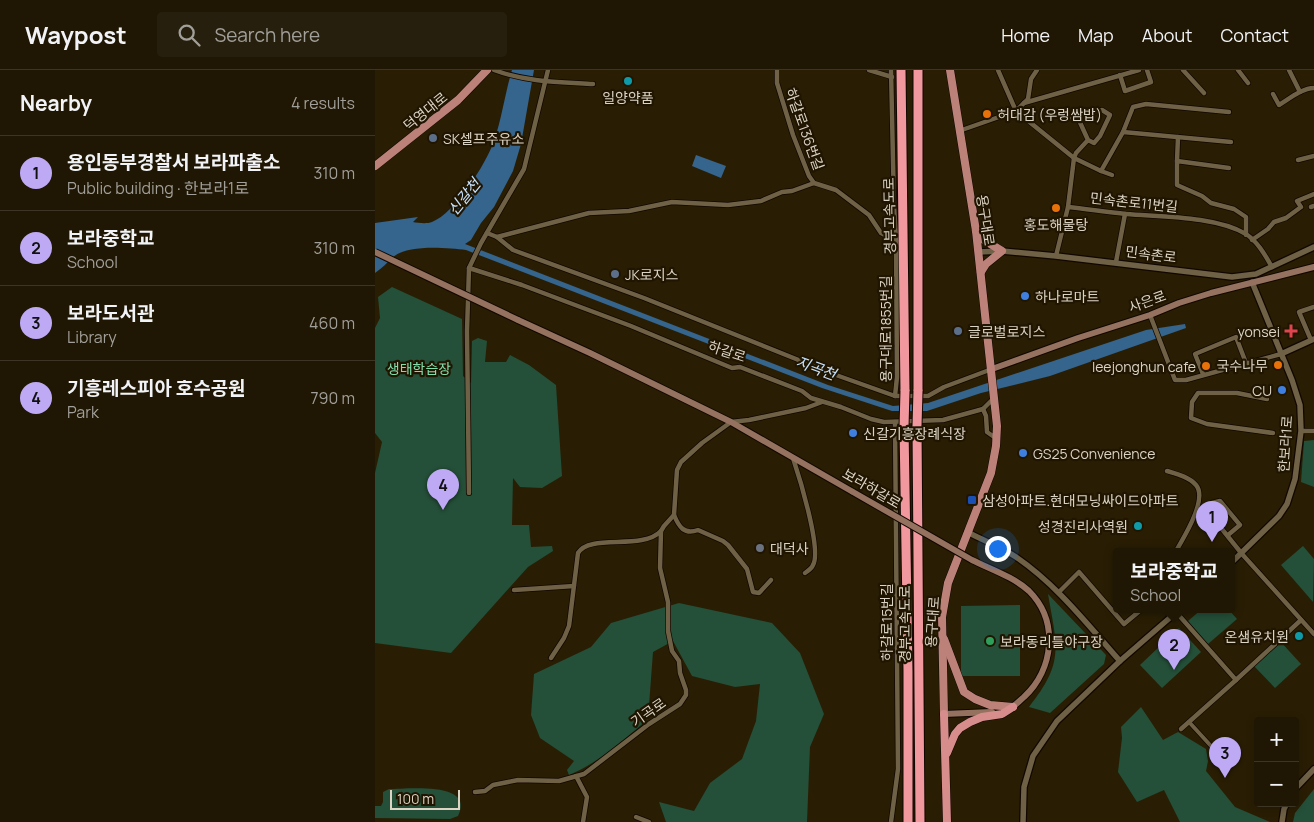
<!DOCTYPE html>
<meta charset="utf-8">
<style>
:root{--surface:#1f1603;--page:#271f0d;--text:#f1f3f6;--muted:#a19f9a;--line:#3c3525;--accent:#bea9f5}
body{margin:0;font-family:Manrope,"Noto Sans KR",sans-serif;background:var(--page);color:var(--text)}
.controls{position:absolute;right:15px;bottom:15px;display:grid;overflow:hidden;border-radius:5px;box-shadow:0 2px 8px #0003}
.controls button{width:45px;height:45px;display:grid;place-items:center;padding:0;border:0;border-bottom:1px solid var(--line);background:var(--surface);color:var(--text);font:25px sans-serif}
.scale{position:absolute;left:15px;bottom:12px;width:70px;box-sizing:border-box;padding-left:5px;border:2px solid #dbd3c4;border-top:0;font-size:14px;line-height:18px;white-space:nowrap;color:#dbd3c4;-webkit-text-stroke:4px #201500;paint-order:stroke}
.you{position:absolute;left:622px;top:478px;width:18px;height:18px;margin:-12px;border:4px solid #fff;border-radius:50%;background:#1a73e8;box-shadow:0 0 0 8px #1a73e833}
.badge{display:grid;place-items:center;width:32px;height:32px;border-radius:50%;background:var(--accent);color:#111;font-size:16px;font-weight:700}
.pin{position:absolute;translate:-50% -41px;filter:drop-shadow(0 1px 2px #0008)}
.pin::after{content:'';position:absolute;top:26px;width:18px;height:15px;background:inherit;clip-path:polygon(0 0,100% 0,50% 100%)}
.popup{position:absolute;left:738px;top:478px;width:122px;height:65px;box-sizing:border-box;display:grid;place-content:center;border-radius:5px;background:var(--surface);filter:drop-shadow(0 1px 4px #0005);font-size:16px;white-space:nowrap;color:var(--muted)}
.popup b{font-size:19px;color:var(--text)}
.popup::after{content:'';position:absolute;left:50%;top:100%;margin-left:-10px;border:10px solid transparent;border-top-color:var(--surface)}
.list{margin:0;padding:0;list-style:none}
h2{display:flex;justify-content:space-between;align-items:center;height:65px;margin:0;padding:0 20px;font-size:21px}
h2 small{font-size:16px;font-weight:400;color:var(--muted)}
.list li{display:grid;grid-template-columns:32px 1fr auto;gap:15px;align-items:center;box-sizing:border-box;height:75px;padding:0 20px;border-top:1px solid var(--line)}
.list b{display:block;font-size:19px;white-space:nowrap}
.list p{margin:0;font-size:16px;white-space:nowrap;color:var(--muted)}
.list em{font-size:16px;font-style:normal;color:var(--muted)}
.icon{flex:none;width:28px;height:28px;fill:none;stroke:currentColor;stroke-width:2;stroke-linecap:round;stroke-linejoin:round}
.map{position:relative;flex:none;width:939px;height:752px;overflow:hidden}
header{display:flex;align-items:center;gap:30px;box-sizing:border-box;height:70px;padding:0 25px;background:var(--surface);border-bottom:1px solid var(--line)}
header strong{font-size:24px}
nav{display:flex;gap:28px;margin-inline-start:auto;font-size:18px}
.search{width:350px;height:45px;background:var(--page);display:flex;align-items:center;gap:12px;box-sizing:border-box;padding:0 18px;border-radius:5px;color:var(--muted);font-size:19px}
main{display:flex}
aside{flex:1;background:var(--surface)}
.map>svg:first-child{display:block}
.green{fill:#244f38}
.water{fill:#35648d}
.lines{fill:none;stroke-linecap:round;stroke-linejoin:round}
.pedestrian-casing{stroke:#120700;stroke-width:5.5}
.minor-casing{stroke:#120700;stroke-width:6}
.tertiary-casing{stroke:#120700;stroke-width:8}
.secondary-casing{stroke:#120700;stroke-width:8}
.primary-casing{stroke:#120700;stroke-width:9}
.trunk-casing{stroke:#120700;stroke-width:9}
.motorway-casing{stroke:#120700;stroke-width:11}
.pedestrian{stroke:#6e6146;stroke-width:4}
.minor{stroke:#6e6146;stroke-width:4.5}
.tertiary{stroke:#6e6146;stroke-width:5.5}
.secondary{stroke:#957260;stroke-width:6}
.primary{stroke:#bc827a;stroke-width:8}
.trunk{stroke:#d68d8c;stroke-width:8}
.motorway{stroke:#f0989d;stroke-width:9}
.secondary-bridge-casing{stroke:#120700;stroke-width:8;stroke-linecap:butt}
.motorway-bridge-casing{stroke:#120700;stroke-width:11;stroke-linecap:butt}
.secondary-bridge{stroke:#957260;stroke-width:6}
.motorway-bridge{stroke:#f0989d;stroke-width:9}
.culture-dot{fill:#0f9aa8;stroke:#201500;stroke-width:2}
.food-dot{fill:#e8710a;stroke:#201500;stroke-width:2}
.service-dot{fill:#5c6f8a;stroke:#201500;stroke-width:2}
.shop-dot{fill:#3f7fe0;stroke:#201500;stroke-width:2}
.health-dot{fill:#e0444e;stroke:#201500;stroke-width:2}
.transit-dot{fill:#1a4fb4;stroke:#201500;stroke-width:2}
.worship-dot{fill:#6b7280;stroke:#201500;stroke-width:2}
.leisure-dot{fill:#2e9e5b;stroke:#201500;stroke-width:2}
.labels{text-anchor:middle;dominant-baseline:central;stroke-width:4.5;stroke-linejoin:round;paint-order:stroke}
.poi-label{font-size:14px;fill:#dbd3c4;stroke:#201500;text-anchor:start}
.street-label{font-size:14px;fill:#dbd3c4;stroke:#201500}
.park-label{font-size:14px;fill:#81ddaa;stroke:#201500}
.water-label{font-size:15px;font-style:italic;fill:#c8e3fc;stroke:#201500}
</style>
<header>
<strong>Waypost</strong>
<div class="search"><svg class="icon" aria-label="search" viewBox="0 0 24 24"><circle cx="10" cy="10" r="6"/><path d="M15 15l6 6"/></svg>Search here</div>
<nav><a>Home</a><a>Map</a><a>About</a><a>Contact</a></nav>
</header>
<main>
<aside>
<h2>Nearby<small>4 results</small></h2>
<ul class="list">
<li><span class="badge">1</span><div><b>용인동부경찰서 보라파출소</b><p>Public building · 한보라1로</p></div><em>310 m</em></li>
<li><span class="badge">2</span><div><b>보라중학교</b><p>School</p></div><em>310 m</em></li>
<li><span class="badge">3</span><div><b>보라도서관</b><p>Library</p></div><em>460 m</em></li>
<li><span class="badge">4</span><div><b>기흥레스피아 호수공원</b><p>Park</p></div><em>790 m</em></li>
</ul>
</aside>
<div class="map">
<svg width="939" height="752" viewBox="0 0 939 752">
<rect width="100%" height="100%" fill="#291e04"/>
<g class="green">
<polygon points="17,217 87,249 88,306 96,313 97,271 103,268 112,271 110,292 131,292 135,285 154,295 181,315 187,406 167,418 145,417 138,408 137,455 154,455 156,477 177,476 178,481 153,497 76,583 0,573 0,403 7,372 0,363 0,258 5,248 3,227"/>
<polygon points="939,370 939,417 926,412 929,371"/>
<polygon points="928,476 939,489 938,532 906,495"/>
<path d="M 673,524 L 731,585 L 729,594 L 675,643 L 654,637 C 690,592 682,577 673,524 Z"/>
<path d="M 304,533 L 397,553 L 425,583 L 449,644 L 435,677 L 432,752 L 291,752 L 284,732 L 319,741 L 335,713 L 367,689 L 381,651 L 385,614 L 360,617 L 317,606 L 298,571 L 278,582 L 273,649 C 251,668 222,694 194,705 L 192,700 L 199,691 L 165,668 L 156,645 L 159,604 L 216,577 L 236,553 Z"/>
<polygon points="645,535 645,606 586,606 586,536"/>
<polygon points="827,539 853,539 862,549 833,574 813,551"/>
<polygon points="804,558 826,582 787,618 765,595"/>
<polygon points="905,571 926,594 900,618 878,595"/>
<polygon points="766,637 788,670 803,662 831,679 833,691 831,701 860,737 895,752 805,752 789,720 762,732 743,702 747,668 746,657"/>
<path d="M 14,719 C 32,719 101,711 83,746 L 75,749 L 0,748 L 0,736 L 6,736 L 8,732 L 8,722 Z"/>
<polygon points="939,719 939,752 918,752 920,743"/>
</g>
<g class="water">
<path d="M 137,0 L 159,0 L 146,74 L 138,101 L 119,137 L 106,153 L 96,170 L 90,174 L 453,315 L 518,336 L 553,333 L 771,260 L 810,254 L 811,258 L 675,306 L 606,323 L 552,341 L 517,341 L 447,318 L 91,180 C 72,178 34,174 18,187 C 12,193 7,198 0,203 L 0,153 L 43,147 L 38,152 C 43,153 52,154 57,152 C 80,143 111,94 119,71 C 127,48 130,23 137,0 Z"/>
<polygon points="321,85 351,96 346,108 317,96"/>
</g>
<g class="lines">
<g class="pedestrian-casing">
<polyline id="pedestrian" points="814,652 847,688"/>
</g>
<g class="minor-casing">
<g id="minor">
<path d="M 119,0 C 151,12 185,12 218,14"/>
<polyline points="173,0 149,99 106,173 94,198 147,215 256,256 357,298 365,297 427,321 436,328 466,337 496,349 509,352 568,350 608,339"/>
<polyline points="402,0 402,13 418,65 434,106 439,113 461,120 494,145 506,163 521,171"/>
<polyline points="494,0 517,7"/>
<polyline points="516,0 519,135 521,171 522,307 520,326 553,326 569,317 617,299"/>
<polyline points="623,0 641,41 699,88 701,83 713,70 703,48 708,44 727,40 735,45 725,66 719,73 713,70"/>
<polyline points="808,0 829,23"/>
<polyline points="863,0 873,13"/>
<polyline points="914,0 925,22"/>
<polyline points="745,5 750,21 776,12 772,0"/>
<path d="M 898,24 L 904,35 C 914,29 927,18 939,18"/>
<polyline points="649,33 764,0"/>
<polyline points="694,47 703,48"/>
<polyline points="584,61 641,41 653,29 656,9 662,0"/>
<polyline points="748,62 758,37 771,34 854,42"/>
<polyline points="923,90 939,86"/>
<polyline points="802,91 803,67"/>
<polyline points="854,98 802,91 802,115 827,126 836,133 859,139 871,147 871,165"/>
<polyline points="726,101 737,105"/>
<polyline points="693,137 699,88 726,101 748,62 856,72"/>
<polyline points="936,137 939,136"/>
<polyline points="112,163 122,167 138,180 269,228 461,305 520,326"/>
<polyline points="122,167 214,143 254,141 297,132 353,135 386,131 407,122 417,121 439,113"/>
<polyline points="877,170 893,159 899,152 911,148 926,137 922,131 939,124"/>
<path d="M 681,186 L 693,137 C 712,139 731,142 751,144 C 786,147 840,146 871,164 C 883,172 890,185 897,197"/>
<polyline points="741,192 750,144"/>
<polyline points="775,245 800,310 811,310 906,284"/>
<polyline points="936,270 924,242 939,237"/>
<polyline points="828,304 820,284 861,267 871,293"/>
<polyline points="892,329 862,323 823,323 817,332 816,348 832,354 898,363"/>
<polyline points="608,339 611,346 612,362 622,369"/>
<polyline points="608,339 619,328"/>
<polyline points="926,361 939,361"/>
<path d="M 418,388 C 424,406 447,480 438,495 C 437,498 433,501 430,503"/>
<path d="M 792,401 C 802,404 814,407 821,415 C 833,429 809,467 801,481"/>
<polyline points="94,423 92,261 94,198"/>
<path d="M 299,445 C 304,457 309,465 323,460 L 348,471 L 353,475 L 372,499 L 378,522 L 384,523 L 396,510"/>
<polyline points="853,465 865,455 845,431 837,433 830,438 867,484 939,564"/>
<polyline points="139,520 199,516"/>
<polyline points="684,522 704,502 749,554 767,539"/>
<polyline points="801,542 861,610 806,659"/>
<path d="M 176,588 L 189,568 L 194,556 L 203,483 C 215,463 267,481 286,461"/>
<polyline points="861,610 926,550"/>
<polyline points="201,706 212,727 208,752"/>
<polyline points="100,722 110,721 118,715 143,710 184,711 209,704 274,654 305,634 311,625 311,620 305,603 304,591 297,581 293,561 293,532 285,498 286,461 289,456 299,445 302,400 306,392 327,373 356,352 374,350 431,338 447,332"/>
<polyline points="261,747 274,752"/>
<polyline points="516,752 523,699 520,352"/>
</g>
</g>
<g class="tertiary-casing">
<g id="tertiary">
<polyline points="603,182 627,181 681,186 857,207 881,204 939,177"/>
<polyline points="906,284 939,269"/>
<path d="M 592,462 C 608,470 626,477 641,487 C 682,515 712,554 745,591"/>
<polyline points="856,493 904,446 912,434 920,409 926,361 925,335 917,310 877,212"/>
<polyline points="920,719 939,699"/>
<polyline points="648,752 649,717 658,686 682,651 745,591 805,539"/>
<polyline points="907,752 909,739 912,733"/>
</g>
</g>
<g class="secondary-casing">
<g id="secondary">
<polyline points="143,250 215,283 356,352 478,422"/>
<polyline points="617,299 703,268 775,245 804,233 836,223 939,197"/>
<path d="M 597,490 C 615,499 639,507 654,521 C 684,551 679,599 649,627 C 644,631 640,636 634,639"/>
<polyline points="569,644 617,642"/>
</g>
</g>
<g class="primary-casing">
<g id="primary">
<polyline points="0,96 83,30 112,0"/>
<polyline points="601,161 609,170 627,181 611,194 606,202"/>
<polyline points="569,569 589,622 600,629 615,635 638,637"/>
<polyline points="569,644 567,547 573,513 616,403 621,376 622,356 601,161 575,0"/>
</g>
</g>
<g class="trunk-casing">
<g id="trunk">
<polyline points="569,644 572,752"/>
<polyline points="572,683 580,664 585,658 595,652 607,647 627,644 638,637"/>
</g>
</g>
<g class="motorway-casing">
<g id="motorway">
<polyline points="526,0 530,321"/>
<polyline points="543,321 543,0"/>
<polyline points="542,356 545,752"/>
<polyline points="529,357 533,601 533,752"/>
</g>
</g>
<use href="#pedestrian" class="pedestrian"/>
<use href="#minor" class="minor"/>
<use href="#tertiary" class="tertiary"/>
<use href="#secondary" class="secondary"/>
<use href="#primary" class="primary"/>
<use href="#trunk" class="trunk"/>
<use href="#motorway" class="motorway"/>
<g class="secondary-bridge-casing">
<g id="secondary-bridge">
<polyline points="0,182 143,250"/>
<polyline points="478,422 597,490"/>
</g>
</g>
<g class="motorway-bridge-casing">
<g id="motorway-bridge">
<polyline points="542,356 543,321"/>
<polyline points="529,357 530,321"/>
</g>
</g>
<use href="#secondary-bridge" class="secondary-bridge"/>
<use href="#motorway-bridge" class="motorway-bridge"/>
</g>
<g class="culture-dot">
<circle cx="253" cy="11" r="5"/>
<circle cx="763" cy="456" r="5"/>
<circle cx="924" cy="566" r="5"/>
</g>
<g class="food-dot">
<circle cx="612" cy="44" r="5"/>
<circle cx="681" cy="138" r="5"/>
<circle cx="903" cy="295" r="5"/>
<circle cx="831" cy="296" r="5"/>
</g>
<g class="service-dot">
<circle cx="58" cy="68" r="5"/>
<circle cx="240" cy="204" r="5"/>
<circle cx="583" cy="261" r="5"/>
</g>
<g class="shop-dot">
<circle cx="650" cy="226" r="5"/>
<circle cx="907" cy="320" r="5"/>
<circle cx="478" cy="363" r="5"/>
<circle cx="648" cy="383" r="5"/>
</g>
<path class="health-dot" d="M913.5 253.5h5v5h5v5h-5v5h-5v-5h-5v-5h5z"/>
<rect class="transit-dot" x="592" y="425" width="10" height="10" rx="2.5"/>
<circle class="worship-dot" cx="385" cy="478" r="5"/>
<circle class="leisure-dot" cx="615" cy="571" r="5"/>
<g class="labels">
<g class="poi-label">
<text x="253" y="27" text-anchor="middle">일양약품</text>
<text x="622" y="44">허대감 (우렁쌈밥)</text>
<text x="68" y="68">SK셀프주유소</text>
<text x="681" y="154" text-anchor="middle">홍도해물탕</text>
<text x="250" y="204">JK로지스</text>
<text x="660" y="226">하나로마트</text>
<text x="593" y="261">글로벌로지스</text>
<text x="905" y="261" text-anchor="end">yonsei</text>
<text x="893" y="295" text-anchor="end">국수나무</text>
<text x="821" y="296" text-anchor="end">leejonghun cafe</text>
<text x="897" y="320" text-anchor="end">CU</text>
<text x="488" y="363">신갈기흥장례식장</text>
<text x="658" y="383">GS25 Convenience</text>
<text x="607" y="430">삼성아파트.현대모닝싸이드아파트</text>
<text x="753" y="456" text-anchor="end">성경진리사역원</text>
<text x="395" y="478">대덕사</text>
<text x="914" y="566" text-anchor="end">온샘유치원</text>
<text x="625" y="571">보라동리틀야구장</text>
</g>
<g class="street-label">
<text transform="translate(50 41) rotate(-39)">덕영대로</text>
<text transform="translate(430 59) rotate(70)">하갈로136번길</text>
<text transform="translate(759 132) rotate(6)">민속촌로11번길</text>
<text transform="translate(514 146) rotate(-91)">경부고속도로</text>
<text transform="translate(611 150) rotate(81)">용구대로</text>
<text transform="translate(776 184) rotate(7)">민속촌로</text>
<text transform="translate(772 231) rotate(-20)">사은로</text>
<text transform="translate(510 259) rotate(-90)">용구대로1855번길</text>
<text transform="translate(352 281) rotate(18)">하갈로</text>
<text transform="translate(910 374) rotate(-86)">한보라1로</text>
<text transform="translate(497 418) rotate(30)">보라하갈로</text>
<text transform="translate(511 552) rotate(-90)">하갈로15번길</text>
<text transform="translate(557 552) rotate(-86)">용구대로</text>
<text transform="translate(529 554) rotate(-90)">경부고속도로</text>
<text transform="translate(273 642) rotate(-35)">기곡로</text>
</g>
<g class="park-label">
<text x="44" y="298">생태학습장</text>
</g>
<g class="water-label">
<text transform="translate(89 127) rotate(-51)">신갈천</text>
<text transform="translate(441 298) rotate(20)">지곡천</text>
</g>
</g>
</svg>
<div class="controls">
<button>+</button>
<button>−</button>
</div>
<div class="scale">100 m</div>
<div class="you"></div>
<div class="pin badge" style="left:837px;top:472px">1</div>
<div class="pin badge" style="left:799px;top:600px">2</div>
<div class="popup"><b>보라중학교</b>School</div>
<div class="pin badge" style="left:850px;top:708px">3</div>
<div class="pin badge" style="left:68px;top:440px">4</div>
</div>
</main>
